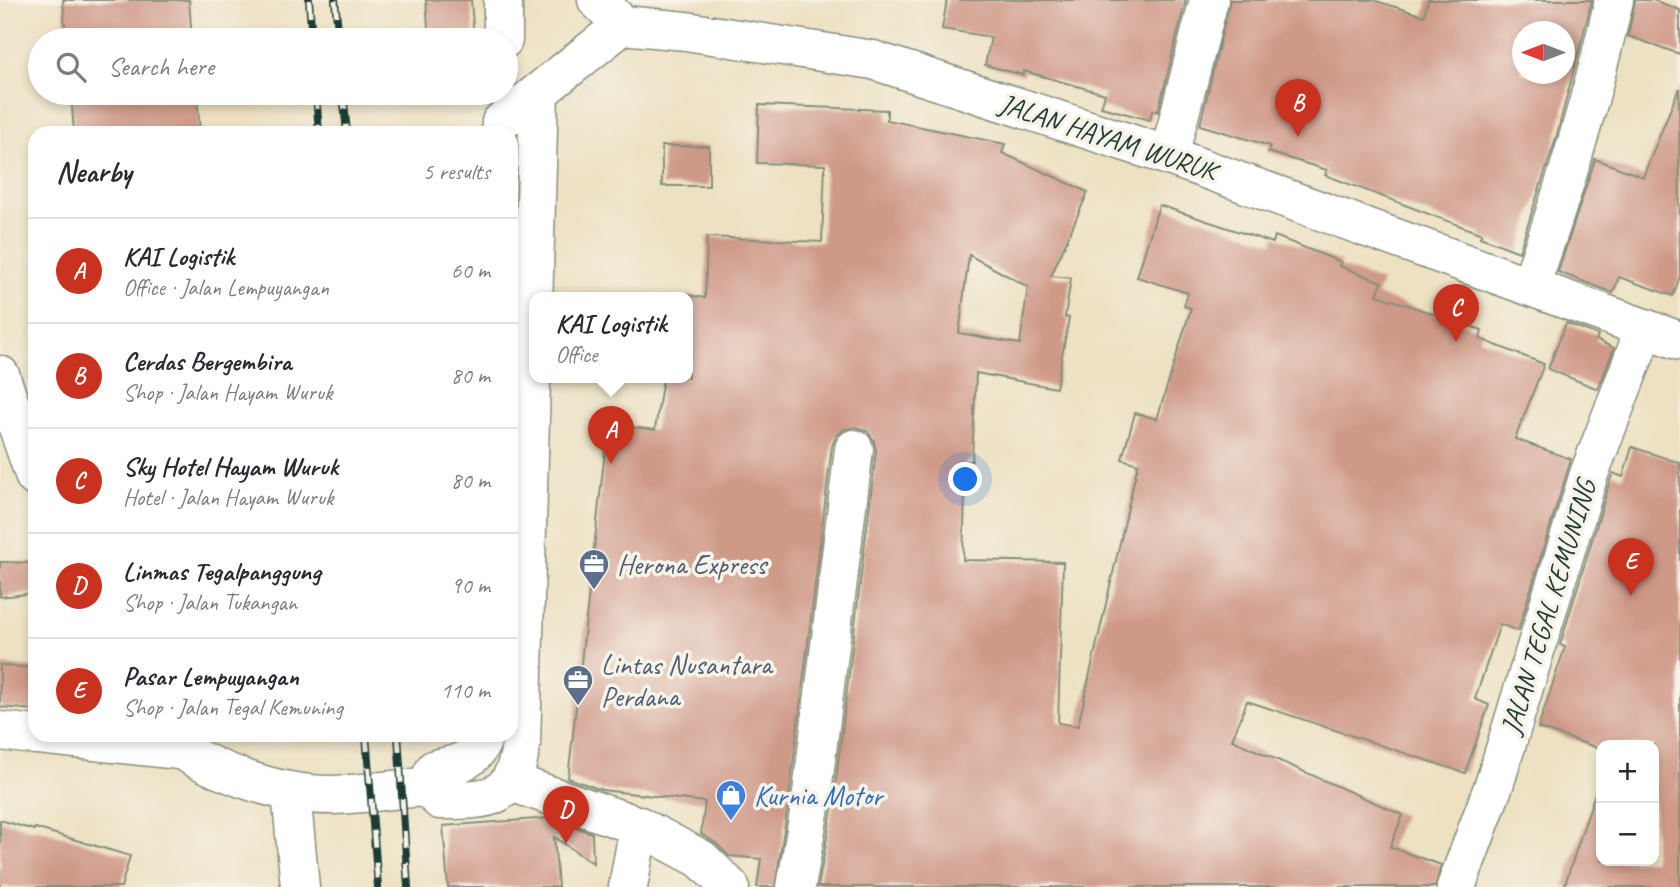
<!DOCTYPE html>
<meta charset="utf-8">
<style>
:root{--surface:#fff;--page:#f2f2f3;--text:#2b2b33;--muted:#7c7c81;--line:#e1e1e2;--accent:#c8321e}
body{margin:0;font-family:Caveat,sans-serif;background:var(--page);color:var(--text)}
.controls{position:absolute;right:21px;bottom:21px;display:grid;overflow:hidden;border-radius:14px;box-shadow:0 4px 10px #0003}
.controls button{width:63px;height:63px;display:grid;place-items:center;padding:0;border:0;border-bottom:2px solid var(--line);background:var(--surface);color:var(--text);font:35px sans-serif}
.compass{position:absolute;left:1512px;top:21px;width:63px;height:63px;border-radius:50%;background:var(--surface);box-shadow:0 4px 10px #0003;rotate:270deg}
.you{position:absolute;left:966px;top:480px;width:24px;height:24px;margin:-18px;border:5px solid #fff;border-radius:50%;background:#1a73e8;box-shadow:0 0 0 10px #1a73e833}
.badge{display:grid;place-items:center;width:46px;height:46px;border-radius:50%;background:var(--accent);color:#fff;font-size:23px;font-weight:700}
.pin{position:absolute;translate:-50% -58px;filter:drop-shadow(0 2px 4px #0008)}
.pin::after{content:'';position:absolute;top:37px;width:24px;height:21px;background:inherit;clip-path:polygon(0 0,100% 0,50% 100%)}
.popup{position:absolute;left:529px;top:292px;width:164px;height:91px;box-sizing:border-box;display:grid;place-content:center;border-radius:14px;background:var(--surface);filter:drop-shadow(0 2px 5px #0005);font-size:23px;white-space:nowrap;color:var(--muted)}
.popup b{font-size:26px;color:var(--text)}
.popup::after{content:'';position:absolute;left:50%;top:100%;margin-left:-14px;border:14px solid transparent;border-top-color:var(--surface)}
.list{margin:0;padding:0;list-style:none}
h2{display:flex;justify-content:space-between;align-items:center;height:91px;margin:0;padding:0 28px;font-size:30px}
h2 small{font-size:23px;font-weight:400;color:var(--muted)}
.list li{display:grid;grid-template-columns:46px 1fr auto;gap:21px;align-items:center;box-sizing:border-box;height:105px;padding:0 28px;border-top:2px solid var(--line)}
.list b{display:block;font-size:26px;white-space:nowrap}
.list p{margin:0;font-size:23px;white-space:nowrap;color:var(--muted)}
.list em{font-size:23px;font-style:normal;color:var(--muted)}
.icon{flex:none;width:38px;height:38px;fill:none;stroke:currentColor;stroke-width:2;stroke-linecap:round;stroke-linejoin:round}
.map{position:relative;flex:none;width:1680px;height:887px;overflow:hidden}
.search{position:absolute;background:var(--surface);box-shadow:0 4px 10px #0003;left:28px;top:28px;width:490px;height:77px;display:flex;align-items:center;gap:18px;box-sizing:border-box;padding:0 24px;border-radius:38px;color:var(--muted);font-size:26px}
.panel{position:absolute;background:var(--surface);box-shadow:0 4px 10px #0003;left:28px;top:126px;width:490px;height:616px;border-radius:21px}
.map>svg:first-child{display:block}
.building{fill:#cf9988;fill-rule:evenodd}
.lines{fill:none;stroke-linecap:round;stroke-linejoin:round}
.minor-casing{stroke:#868f7b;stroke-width:41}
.minor{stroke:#fff;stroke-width:38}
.rail-casing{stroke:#1f3d34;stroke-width:8}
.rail{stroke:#f7f3e8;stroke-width:5;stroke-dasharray:16;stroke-linecap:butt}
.labels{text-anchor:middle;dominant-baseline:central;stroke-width:7;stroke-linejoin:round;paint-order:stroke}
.street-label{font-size:28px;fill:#1f3d34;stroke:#f7f3e8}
.service-label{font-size:28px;fill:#4e5e75;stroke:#f7f3e8;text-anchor:start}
.shop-label{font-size:28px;fill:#366cbe;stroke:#f7f3e8;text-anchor:start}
</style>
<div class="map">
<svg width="1680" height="887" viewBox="0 0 1680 887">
<rect width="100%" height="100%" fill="#f7f3e8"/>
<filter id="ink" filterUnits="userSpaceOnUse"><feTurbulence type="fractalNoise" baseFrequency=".0143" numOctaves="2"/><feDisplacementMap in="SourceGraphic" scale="14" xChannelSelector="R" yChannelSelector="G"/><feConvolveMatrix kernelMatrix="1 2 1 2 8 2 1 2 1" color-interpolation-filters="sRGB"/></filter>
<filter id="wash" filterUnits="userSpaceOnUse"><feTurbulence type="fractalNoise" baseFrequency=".00686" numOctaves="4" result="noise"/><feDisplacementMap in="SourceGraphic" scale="28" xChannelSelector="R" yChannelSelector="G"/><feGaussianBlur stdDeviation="1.57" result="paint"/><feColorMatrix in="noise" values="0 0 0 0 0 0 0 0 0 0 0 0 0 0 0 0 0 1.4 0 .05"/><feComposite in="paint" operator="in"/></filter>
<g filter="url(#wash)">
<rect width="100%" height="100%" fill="#ede1c2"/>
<g id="blocks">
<g class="building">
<polygon points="63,0 189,0 192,40 66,40"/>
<polygon points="426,0 471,0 474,40 429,40"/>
<polygon points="947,0 1186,0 1158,112 1152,110 1150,120 1101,107 1105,94 1024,71 1023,75 985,65 991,37 942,29"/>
<path d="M 1230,0 L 1373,0 L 1424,16 L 1428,0 L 1592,0 L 1556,138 L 1519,252 L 1480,237 L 1482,234 L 1325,175 L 1327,170 L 1268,152 L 1270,146 L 1200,125 ZM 1522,32 L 1564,32 L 1564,74 L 1522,74 Z"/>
<polygon points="1635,0 1653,0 1680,10 1680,54 1628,36"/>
<polygon points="1679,88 1680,276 1673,296 1619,277 1613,293 1558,272 1595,159 1643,177"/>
<polygon points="71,93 197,93 200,133 74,133"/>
<path d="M 759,105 L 887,110 L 887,120 L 1005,144 L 1002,153 L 1088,192 L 1051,276 L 1071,278 L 1065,317 L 1069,318 L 1056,388 L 976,373 L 972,461 L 966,461 L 963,560 L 1063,562 L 1058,723 L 1078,726 L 1138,464 L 1122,459 L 1135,413 L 1157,419 L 1191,308 L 1184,306 L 1188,293 L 1137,277 L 1159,205 L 1273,243 L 1275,236 L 1341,262 L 1339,266 L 1382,282 L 1377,295 L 1482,330 L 1480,339 L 1544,364 L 1515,439 L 1571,459 L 1518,631 L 1500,624 L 1475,699 L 1489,705 L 1465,773 L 1247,701 L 1232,740 L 1403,815 L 1390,847 L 1441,865 L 1435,887 L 818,887 L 833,804 L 876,452 L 874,440 L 867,431 L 857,427 L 845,429 L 836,436 L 832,446 L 789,798 L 775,887 L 757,887 L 761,859 L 729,856 L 716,843 L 701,834 L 705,802 L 602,790 L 568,778 L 608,424 L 655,430 L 663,378 L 688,378 L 688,295 L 705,298 L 707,237 L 822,242 L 825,165 L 757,163 ZM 969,255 L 1028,287 L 1020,344 L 959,333 Z"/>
<rect x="662" y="146" width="47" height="40"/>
<polygon points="1566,323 1598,335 1596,340 1614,348 1598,389 1548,369"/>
<polygon points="1632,447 1680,463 1680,887 1564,887 1601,775 1601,861 1654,861 1654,745 1601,745 1601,749 1538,728 1565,647 1560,645 1610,481 1613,473 1623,477"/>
<polygon points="0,562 35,563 35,593 0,597"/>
<polygon points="0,665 35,668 35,710 0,707"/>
<polygon points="549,818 592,833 593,863 554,837 558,887 448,887 443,826"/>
<polygon points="0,820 34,830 35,828 130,856 121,887 0,887"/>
</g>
</g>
</g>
<g filter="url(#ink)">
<use href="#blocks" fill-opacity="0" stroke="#868f7b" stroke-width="2"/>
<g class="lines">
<g class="minor-casing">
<g id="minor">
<polyline points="597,0 623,25"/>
<polyline points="503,40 503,0"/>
<polyline points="501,122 623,25 686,31 873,60 1169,156 1680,341"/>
<polyline points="1169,156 1209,0"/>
<path d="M 1530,286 C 1564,192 1592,97 1614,0"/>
<polyline points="0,375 35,477"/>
<polyline points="0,731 35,735"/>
<polyline points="39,735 179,750"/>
<path d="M 158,735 C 205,769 276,796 334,795 C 365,794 395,789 426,787"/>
<polyline points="511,782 639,826 701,859 730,887"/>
<path d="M 426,787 L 440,800 C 490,800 513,801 521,745 L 539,92"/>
<path d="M 426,787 L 435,769 C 459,764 477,761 484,735"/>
<polyline points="291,792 300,887"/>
<polyline points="628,887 639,826"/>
<polyline points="796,887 811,801 854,449"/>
<polyline points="1456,887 1495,782 1589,474 1645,328"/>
</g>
</g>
<use href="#minor" class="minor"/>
<g class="rail-casing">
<g id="rail">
<polyline points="309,0 312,40"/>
<polyline points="335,0 339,40"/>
<polyline points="316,93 319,133"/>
<polyline points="343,93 347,133"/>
<polyline points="366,735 378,887"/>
<polyline points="398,735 408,887"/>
</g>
</g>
<use href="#rail" class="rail"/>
</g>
</g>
<defs>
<g id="office-pin" transform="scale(1.575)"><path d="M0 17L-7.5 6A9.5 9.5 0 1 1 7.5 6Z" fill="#5c6f8a" stroke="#f7f3e8"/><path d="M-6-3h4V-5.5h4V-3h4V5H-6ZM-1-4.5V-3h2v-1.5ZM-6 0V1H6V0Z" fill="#fff"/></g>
<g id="shop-pin" transform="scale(1.575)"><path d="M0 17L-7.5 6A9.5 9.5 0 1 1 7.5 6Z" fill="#3f7fe0" stroke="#f7f3e8"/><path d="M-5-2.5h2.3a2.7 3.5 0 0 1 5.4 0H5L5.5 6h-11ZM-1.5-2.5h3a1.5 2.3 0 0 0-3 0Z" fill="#fff"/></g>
</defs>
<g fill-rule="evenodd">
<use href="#office-pin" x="594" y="564"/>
<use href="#office-pin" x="578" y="680"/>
<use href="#shop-pin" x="731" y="795"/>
</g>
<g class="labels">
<g class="street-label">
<text transform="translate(1108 137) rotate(18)">JALAN HAYAM WURUK</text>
<text transform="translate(1548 607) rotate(-73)">JALAN TEGAL KEMUNING</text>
</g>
<g class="service-label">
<text x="617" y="564">Herona Express</text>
<text x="601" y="664">Lintas Nusantara<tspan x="601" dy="32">Perdana</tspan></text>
</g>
<g class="shop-label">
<text x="754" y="795">Kurnia Motor</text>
</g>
</g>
</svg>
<div class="controls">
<button>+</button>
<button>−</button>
</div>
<svg class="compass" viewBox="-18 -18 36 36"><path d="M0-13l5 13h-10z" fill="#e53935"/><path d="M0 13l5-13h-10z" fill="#7c7c81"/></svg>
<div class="you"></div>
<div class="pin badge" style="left:611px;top:464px">A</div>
<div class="popup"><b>KAI Logistik</b>Office</div>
<div class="pin badge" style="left:1298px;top:137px">B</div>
<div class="pin badge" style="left:1456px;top:342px">C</div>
<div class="pin badge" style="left:566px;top:844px">D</div>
<div class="pin badge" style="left:1631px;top:596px">E</div>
<div class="search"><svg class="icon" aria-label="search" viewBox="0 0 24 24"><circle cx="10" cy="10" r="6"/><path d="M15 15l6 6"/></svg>Search here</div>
<section class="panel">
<h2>Nearby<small>5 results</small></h2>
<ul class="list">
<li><span class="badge">A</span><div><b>KAI Logistik</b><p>Office · Jalan Lempuyangan</p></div><em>60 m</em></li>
<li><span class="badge">B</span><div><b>Cerdas Bergembira</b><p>Shop · Jalan Hayam Wuruk</p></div><em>80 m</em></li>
<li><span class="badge">C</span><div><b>Sky Hotel Hayam Wuruk</b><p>Hotel · Jalan Hayam Wuruk</p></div><em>80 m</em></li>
<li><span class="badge">D</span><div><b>Linmas Tegalpanggung</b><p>Shop · Jalan Tukangan</p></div><em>90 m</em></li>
<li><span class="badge">E</span><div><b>Pasar Lempuyangan</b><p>Shop · Jalan Tegal Kemuning</p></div><em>110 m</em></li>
</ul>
</section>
</div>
